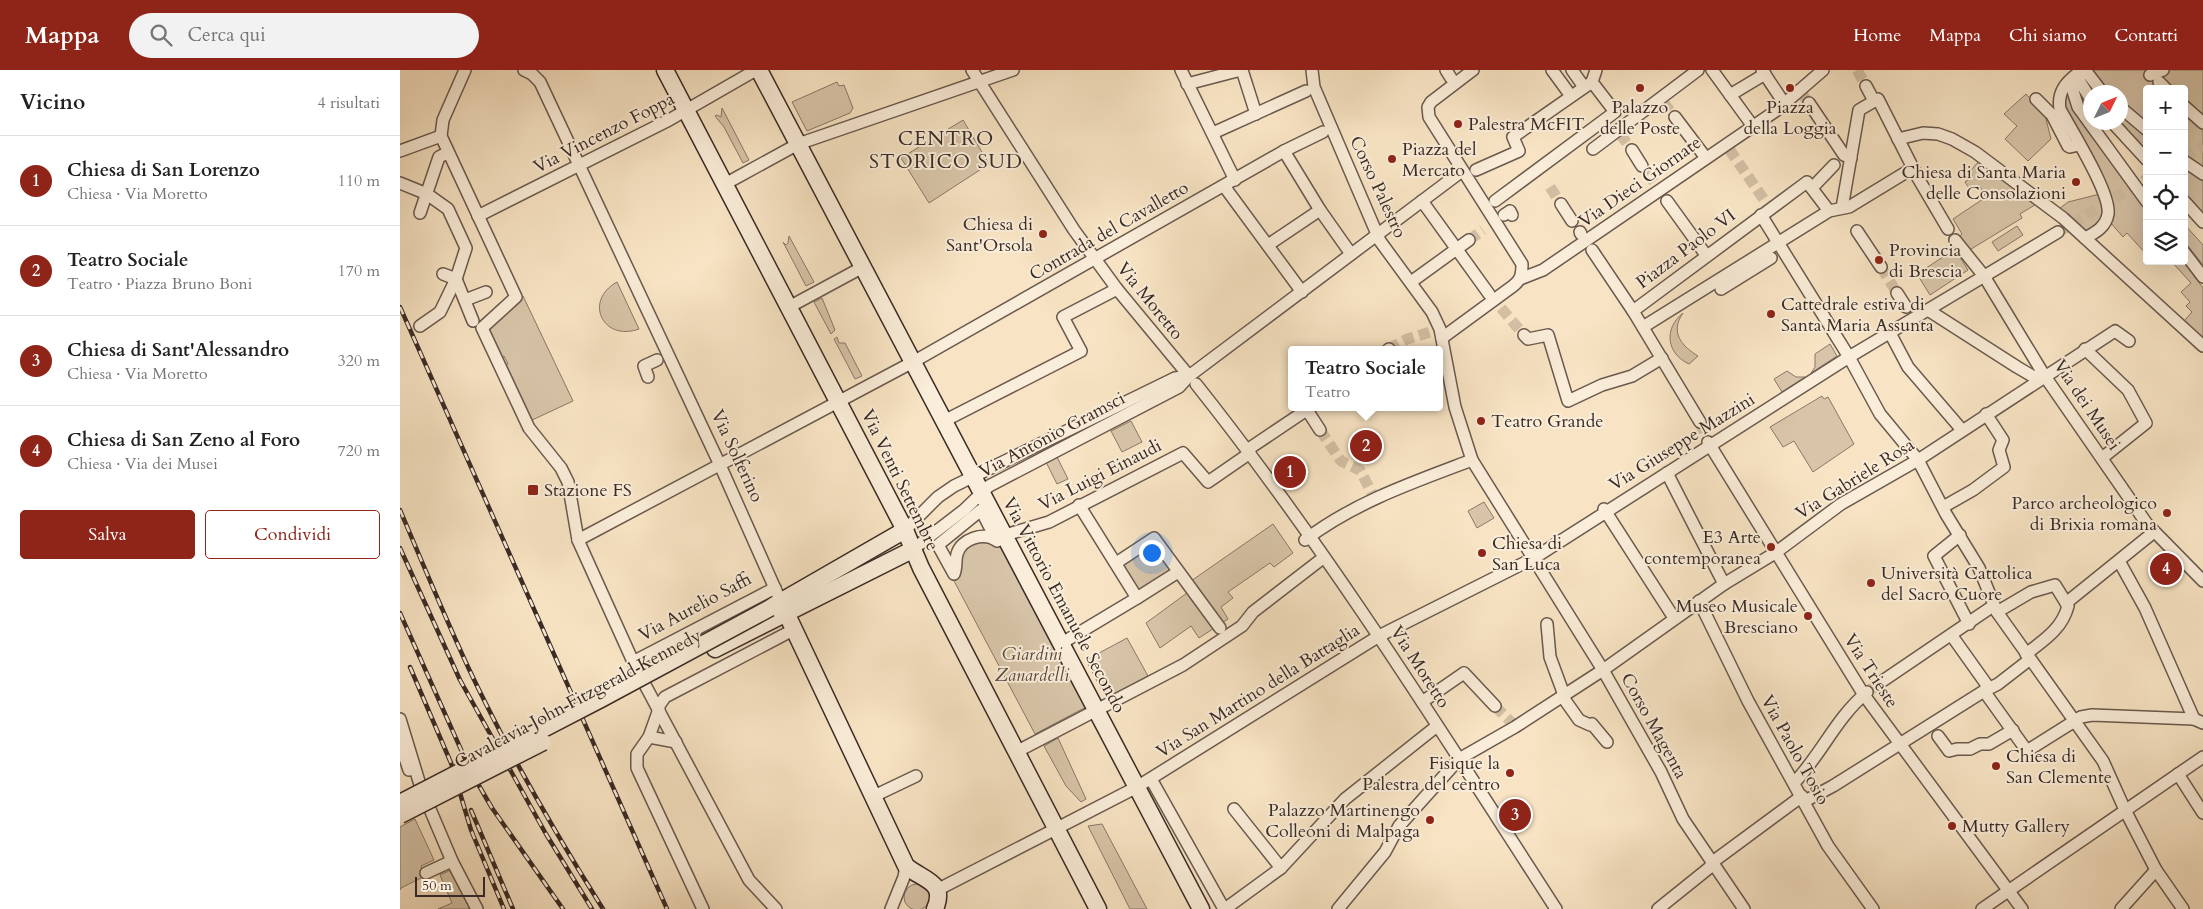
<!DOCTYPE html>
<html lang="it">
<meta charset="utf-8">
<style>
:root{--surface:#fff;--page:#f2f2f2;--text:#222;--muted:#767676;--line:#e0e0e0;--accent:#8f2418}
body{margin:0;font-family:Cardo,serif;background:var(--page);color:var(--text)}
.controls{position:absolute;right:15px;top:15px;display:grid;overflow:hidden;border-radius:5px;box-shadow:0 5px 20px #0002}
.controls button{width:45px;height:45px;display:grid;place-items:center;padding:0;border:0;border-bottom:1px solid var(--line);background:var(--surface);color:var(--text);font:25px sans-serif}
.compass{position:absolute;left:1683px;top:15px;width:45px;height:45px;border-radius:50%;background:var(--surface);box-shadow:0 5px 20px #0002;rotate:47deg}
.scale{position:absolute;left:15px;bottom:12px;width:70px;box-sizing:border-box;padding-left:5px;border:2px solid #3a2b26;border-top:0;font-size:14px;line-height:18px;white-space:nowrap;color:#3a2b26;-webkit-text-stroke:4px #faedd9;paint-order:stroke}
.you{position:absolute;left:751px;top:482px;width:18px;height:18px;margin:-12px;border:4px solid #fff;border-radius:50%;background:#1a73e8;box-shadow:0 0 0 8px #1a73e833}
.badge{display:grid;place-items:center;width:32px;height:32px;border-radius:50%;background:var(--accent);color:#fff;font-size:16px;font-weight:700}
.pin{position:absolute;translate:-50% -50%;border:2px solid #fff;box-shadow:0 1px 5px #0006}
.popup{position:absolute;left:888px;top:276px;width:155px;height:65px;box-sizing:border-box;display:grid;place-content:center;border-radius:5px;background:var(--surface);filter:drop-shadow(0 1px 4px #0005);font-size:16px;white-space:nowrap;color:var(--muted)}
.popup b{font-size:19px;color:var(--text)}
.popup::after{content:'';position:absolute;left:50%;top:100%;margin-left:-10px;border:10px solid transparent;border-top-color:var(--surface)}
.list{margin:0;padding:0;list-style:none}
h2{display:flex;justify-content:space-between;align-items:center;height:65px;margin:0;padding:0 20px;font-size:21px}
h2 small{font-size:16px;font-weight:400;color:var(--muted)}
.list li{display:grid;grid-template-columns:32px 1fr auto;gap:15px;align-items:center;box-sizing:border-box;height:90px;padding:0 20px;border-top:1px solid var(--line)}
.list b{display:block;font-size:19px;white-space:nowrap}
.list p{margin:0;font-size:16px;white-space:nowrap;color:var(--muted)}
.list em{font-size:16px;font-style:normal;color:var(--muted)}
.actions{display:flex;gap:10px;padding:15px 20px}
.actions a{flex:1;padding:11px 0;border:1px solid var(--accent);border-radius:5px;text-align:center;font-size:18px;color:var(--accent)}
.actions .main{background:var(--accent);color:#fff}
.icon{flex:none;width:28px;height:28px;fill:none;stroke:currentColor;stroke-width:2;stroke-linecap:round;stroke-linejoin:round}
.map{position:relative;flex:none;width:1803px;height:839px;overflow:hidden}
header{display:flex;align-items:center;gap:30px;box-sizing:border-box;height:70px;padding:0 25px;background:var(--accent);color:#fff}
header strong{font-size:24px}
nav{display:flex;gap:28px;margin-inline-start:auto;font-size:18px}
.search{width:350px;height:45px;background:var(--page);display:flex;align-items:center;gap:12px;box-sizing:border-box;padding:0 18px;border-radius:28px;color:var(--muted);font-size:19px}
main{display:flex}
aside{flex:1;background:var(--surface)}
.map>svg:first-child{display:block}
.green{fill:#d8c5a9;stroke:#897868}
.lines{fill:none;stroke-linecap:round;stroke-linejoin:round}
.street-tunnel{stroke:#d2bfa4;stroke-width:11;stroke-dasharray:11 5.5;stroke-linecap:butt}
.street-casing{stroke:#6a594e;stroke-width:14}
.secondary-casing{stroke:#3a2b26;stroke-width:19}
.street{stroke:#faedd9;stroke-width:11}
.secondary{stroke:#faedd9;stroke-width:16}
.rail-casing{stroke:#3a2b26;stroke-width:4.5}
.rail{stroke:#faedd9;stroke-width:2.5;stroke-dasharray:8;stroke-linecap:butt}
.secondary-bridge-casing{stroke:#3a2b26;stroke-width:19;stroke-linecap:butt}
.secondary-bridge{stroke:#faedd9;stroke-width:16}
.poi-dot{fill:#8f2418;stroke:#faedd9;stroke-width:2}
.labels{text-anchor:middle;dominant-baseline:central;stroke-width:4;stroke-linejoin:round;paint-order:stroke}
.poi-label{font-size:18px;fill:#3a2b26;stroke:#faedd9;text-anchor:start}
.street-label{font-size:18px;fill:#3a2b26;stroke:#faedd9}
.park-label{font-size:18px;font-style:italic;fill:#5a4a40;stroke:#faedd9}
.quarter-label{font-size:20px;letter-spacing:1px;fill:#3a2b26;stroke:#faedd9}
</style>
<header>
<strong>Mappa</strong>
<div class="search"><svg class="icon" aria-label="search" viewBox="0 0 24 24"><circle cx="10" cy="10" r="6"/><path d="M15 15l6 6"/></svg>Cerca qui</div>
<nav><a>Home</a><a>Mappa</a><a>Chi siamo</a><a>Contatti</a></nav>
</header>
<main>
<aside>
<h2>Vicino<small>4 risultati</small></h2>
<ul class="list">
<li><span class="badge">1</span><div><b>Chiesa di San Lorenzo</b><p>Chiesa · Via Moretto</p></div><em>110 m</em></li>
<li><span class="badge">2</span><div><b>Teatro Sociale</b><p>Teatro · Piazza Bruno Boni</p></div><em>170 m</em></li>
<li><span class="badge">3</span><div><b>Chiesa di Sant'Alessandro</b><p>Chiesa · Via Moretto</p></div><em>320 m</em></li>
<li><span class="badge">4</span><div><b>Chiesa di San Zeno al Foro</b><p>Chiesa · Via dei Musei</p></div><em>720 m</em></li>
</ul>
<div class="actions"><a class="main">Salva</a><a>Condividi</a></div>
</aside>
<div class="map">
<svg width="1803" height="839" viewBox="0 0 1803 839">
<rect width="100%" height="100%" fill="#f8e4c4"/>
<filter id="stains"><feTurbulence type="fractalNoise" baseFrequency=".004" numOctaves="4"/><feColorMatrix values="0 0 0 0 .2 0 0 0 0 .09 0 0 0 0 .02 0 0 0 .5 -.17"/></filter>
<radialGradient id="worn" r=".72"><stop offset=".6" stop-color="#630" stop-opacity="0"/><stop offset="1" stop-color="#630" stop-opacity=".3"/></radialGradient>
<g class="green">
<polygon points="1695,0 1803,0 1803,143 1784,122 1784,19 1747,19 1747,82 1719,53 1720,22 1693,22 1687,6"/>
<polygon points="437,12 439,16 444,15 453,38 450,43 407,61 392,32"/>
<polygon points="1668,15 1676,39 1747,142 1747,185 1727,163 1723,167 1710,152 1711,141 1663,38"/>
<polygon points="1626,24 1645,45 1651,69 1628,91 1605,69 1617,56 1604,44"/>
<polygon points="322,38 349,90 343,93 324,57 315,46 317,45 321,47"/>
<polygon points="563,50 589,94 529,133 501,88"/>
<polygon points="1580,90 1638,133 1620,144 1622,148 1568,181 1559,167 1562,164 1553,149 1586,127 1579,115 1573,119 1572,116 1569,118 1565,112 1572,107 1571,100"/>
<polygon points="1700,124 1706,143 1704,151 1686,163 1659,139 1668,132"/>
<polygon points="1784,154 1803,175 1803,195 1784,171"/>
<polygon points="1617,156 1623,165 1598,181 1592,172"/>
<polygon points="389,166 414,212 406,216 383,172 386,175 388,173"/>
<polygon points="1555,179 1568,200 1530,225 1517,204"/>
<polygon points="1771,191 1783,191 1803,218 1803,269 1784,251 1792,242 1786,236 1790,232 1781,222 1791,213"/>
<path d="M 217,212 L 239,259 C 203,272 183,231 217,212 Z"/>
<polygon points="123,226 173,331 130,351 104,295 108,294 104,286 101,287 88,259"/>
<polygon points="422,228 435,260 431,264 414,232"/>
<path d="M 1283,243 C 1269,263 1283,277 1298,286 L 1289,294 C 1267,284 1263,259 1283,243 Z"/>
<polygon points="437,267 439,273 445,273 462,306 455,309 434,269"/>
<polygon points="1430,274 1437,286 1411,303 1415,297 1415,284"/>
<polygon points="1387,301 1396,307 1405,307 1382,322 1374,309"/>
<polygon points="1422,326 1424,329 1428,327 1454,374 1413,402 1394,371 1383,377 1370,357"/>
<polygon points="731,351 742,372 722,382 711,361"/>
<polygon points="657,387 668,409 657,414 646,392"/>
<polygon points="1084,432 1094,448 1077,458 1068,441"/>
<polygon points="873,454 893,483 874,497 870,493 828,522 833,528 821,537 828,549 799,568 791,556 760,578 746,553 787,523 776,508 742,530 717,488 757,462 791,511"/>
<polygon points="572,470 601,473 688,636 635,664 554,511 556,491"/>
<polygon points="727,568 748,606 706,628 686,590"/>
<polygon points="658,668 686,729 681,732 666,716 644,676"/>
<polygon points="15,749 34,790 21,796 25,806 1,818 0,820 0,757"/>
<polygon points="702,754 747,839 730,839 688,756"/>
<polygon points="51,800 70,836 69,839 38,839 52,833 40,805"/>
<circle cx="517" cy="827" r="13"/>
</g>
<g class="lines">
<g class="street-tunnel">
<polyline points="1457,0 1466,16"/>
<polyline points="1403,25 1409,33"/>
<polyline points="1263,32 1275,47"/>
<polyline points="1220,64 1232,80"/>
<polyline points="1329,79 1367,134"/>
<polyline points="1784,87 1803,76"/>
<polyline points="1242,96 1254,112"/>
<polyline points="1150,117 1161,134"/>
<polyline points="1658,162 1747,109"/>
<polyline points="1069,170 1083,160"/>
<polyline points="1481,197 1497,223"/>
<polyline points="1101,238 1124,265"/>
<polyline points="989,279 1007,269 1030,262"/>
<polyline points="1300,352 1308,372"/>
<polyline points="920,360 941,391 960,400 975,429"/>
<polyline points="1467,622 1484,610"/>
<polyline points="1095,636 1112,653"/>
</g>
<g class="street-casing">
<g id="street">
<polyline points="65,0 43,50 41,66 116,227 82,258 129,358 161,398 168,412 178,470 235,596 349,810 376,839"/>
<polyline points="124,0 132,4 140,12 320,395 381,532"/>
<polyline points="572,0 674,160 717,219 789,306"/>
<polyline points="781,0 835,110"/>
<polyline points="842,0 856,44"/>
<polyline points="912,0 914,17 980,171 1032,242 1040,259 1055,337 1072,390 1203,600 1261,702 1283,749 1344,839"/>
<polyline points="1046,0 1051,8"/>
<polyline points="1152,0 1171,26"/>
<polyline points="1172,0 1184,17"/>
<polyline points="1312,0 1352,55"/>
<polyline points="1362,0 1384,33"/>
<polyline points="1685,0 1702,22"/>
<path d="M 1681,1 C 1667,11 1657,21 1660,39 C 1671,60 1711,123 1708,144 C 1706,157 1695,163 1685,168"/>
<polyline points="1680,4 1673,21 1678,37 1747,132"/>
<polyline points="1679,5 1680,12 1690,28"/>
<polyline points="1750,5 1763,0"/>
<polyline points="1759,12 1766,19"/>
<polyline points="787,14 841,0"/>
<polyline points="1466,16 1474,31"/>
<polyline points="1330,25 1365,4"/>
<polyline points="1636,29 1652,45 1668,76 1670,77 1679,75"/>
<polyline points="1409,33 1444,85 1451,88"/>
<polyline points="1784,36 1803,53"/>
<polyline points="1720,37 1747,60"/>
<polyline points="1275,47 1306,88"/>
<polyline points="1712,52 1747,90"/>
<polyline points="813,63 906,21"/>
<polyline points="1498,69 1523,63 1538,64 1552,69 1575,82 1663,148 1803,276"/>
<polyline points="1193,79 1298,0"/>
<polyline points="1232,80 1242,96"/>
<polyline points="0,81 41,66"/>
<polyline points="884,81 920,140 951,184"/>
<polyline points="1784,91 1803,104"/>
<polyline points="1076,100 1119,81 1113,67 1192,12"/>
<polyline points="0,113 27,124 48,139 66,178 56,209 40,242 20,256"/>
<polyline points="325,114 398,74 613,0"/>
<polyline points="824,116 902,222"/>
<polyline points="1412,118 1434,95"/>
<polyline points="1022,131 1089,224"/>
<polyline points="1095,131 1215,42 1192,12 1196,0"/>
<polyline points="1267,131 1306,185"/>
<polyline points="1784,131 1803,152"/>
<polyline points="1161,134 1172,151"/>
<polyline points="1442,138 1459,40 1478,29 1518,108 1548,159"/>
<polyline points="20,143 39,87 43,85"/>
<polyline points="1104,145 1110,141 1112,145"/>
<polyline points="1361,145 1449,287 1480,344 1518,390 1546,444 1579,498 1597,542 1703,691 1725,740 1756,800 1783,839"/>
<polyline points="78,146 269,50 356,0"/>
<polyline points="1457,161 1481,197"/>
<polyline points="1180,162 1181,164"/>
<polyline points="1555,170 1584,206 1644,305 1747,454 1803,511"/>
<polyline points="868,175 920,140"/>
<polyline points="1192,180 1233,241 1300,352"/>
<polyline points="1784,182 1803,207"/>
<polyline points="43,204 56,209 73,251"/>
<polyline points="1120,209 1143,200 1377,40 1423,0"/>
<polyline points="1011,212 1069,170"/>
<polyline points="1321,219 1371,188"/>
<polyline points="1497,223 1506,237"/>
<polyline points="65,230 86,222"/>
<polyline points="389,237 463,197"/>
<polyline points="1528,240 1617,297 1634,307 1644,305"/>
<polyline points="1233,241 1407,112 1429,141"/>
<polyline points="1243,257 1429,141 1449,137 1513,98"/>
<polyline points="1490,263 1508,297 1562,360"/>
<polyline points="1124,265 1128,269 1148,265 1168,331 1202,315 1232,306 1262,288"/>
<path d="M 1042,268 L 1113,216 C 1121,210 1122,204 1122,194 L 1029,47 L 1028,37 L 1031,32 L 1073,0"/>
<polyline points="1685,279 1728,320 1746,353 1702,388"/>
<polyline points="988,280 989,279"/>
<polyline points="248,307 244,296 257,290"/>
<path d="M 796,314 C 928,480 1041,661 1156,839"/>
<polyline points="907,340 920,360"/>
<polyline points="544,351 681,281 663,247 717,219"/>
<polyline points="1308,372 1464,625 1622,839"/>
<polyline points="847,380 911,337"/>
<polyline points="1267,403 1324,514"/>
<polyline points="1543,437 1573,420 1604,397 1599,380 1603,370 1586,344"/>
<polyline points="1204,439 1274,548"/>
<path d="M 581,440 L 597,471 C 584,461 561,469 557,484 C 555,491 557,497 554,504 L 538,475 Z"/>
<polyline points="505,460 538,427 554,416 775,308 789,306"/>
<polyline points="605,465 649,452 783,383 808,412 850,383"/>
<polyline points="1560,465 1534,486 1569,554"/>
<polyline points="178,470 513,292 884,81 923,62"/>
<path d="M 905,470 C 955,432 1014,412 1072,390"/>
<polyline points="512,480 564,440 589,416 779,317 789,306 1062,101"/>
<polyline points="1719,491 1745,538 1794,649"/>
<polyline points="716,493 754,468 820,558"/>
<polyline points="737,528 778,502"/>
<polyline points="1299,531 1348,631 1428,776 1473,839"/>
<polyline points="1666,533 1754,462"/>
<path d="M 1597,542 L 1631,522 L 1655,515 L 1668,536 C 1662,559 1644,570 1626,584"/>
<polyline points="1147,554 1150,587 1164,625"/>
<polyline points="1552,566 1589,618"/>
<polyline points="662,573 737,528 679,435"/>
<polyline points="233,592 375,518"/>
<polyline points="1484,610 1593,536"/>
<polyline points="1584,621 1627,681 1681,647 1692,645 1794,649 1803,653"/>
<polyline points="1162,626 1179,650 1190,655 1192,654 1207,672"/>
<polyline points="1022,632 1064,603 1095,636"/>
<polyline points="258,637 265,627 393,560"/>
<polyline points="259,639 249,667 237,684 237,698 303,839"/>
<polyline points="0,649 21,718 52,791 77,839"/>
<polyline points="1538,666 1549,681 1557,679 1570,679 1580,674 1589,674 1613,660"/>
<polyline points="249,667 276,672"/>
<polyline points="0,673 9,700"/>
<polyline points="616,682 783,595 842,556 853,542 923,488"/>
<polyline points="1778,704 1803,743"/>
<polyline points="751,709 824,839"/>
<path d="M 1394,713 C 1421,685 1436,648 1467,622"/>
<polyline points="472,727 516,706"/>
<polyline points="1405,731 1433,716 1584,621 1598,614 1629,590"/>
<polyline points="834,739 881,798"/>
<polyline points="26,803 52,791"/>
<polyline points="537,820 737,717 979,566 1134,488 1449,287 1658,162"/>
<polyline points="491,839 504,807 506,796"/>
<polyline points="825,839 881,798 945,729 1037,656"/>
<polyline points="938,839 985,782 999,756 1059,689 1115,657 1203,600 1324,514 1375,483 1441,434 1518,390 1715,261 1729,271"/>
<polyline points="1258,839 1309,798 1314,791 1402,726"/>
<polyline points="1582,839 1803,687"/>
<polyline points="1721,839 1756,800"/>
</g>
</g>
<g class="secondary-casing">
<g id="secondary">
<polyline points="265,0 505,460 521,498 698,839"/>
<polyline points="359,0 801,839"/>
<path d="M 381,532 L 506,796 C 522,810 547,811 535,839"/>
<polyline points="373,536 505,460"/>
<polyline points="315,579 512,480"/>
</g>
</g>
<use href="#street" class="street"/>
<use href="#secondary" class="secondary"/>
<g class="rail-casing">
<g id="rail">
<polyline points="0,237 267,839"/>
<path d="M 0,440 C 22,492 44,545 68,597 C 107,680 154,761 203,839"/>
<polyline points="0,478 60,610 146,764 192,839"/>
<polyline points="0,543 71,702 92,738 163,839"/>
<polyline points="10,597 51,693 71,760 104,839"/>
<polyline points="71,740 113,839"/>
</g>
</g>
<use href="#rail" class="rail"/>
<g class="secondary-bridge-casing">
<g id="secondary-bridge">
<polyline points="0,733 201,629 370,538"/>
<polyline points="0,745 143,672"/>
</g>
</g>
<use href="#secondary-bridge" class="secondary-bridge"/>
</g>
<g class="poi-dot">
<circle cx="1240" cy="18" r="5"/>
<circle cx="1390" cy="18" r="5"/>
<circle cx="1058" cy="54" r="5"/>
<circle cx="992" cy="89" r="5"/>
<circle cx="1676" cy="112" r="5"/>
<circle cx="643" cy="164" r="5"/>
<circle cx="1479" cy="190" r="5"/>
<circle cx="1371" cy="244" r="5"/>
<circle cx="1081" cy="351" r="5"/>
<rect x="127" y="414" width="12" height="12" rx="2.5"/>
<circle cx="1767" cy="443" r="5"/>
<circle cx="1371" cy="477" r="5"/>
<circle cx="1082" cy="483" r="5"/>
<circle cx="1471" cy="513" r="5"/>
<circle cx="1408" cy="546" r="5"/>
<circle cx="1596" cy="696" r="5"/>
<circle cx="1110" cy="703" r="5"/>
<circle cx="1030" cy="750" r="5"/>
<circle cx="1552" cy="756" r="5"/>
</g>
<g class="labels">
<g class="poi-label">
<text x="1240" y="37" text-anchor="middle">Palazzo<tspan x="1240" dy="21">delle Poste</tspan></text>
<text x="1390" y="37" text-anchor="middle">Piazza<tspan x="1390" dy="21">della Loggia</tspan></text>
<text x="1068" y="54">Palestra McFIT</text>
<text x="1002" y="79">Piazza del<tspan x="1002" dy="21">Mercato</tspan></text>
<text x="1666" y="102" text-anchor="end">Chiesa di Santa Maria<tspan x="1666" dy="21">delle Consolazioni</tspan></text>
<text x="633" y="154" text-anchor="end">Chiesa di<tspan x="633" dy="21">Sant'Orsola</tspan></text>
<text x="1489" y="180">Provincia<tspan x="1489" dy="21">di Brescia</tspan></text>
<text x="1381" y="234">Cattedrale estiva di<tspan x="1381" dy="21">Santa Maria Assunta</tspan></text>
<text x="1091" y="351">Teatro Grande</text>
<text x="144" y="420">Stazione FS</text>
<text x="1757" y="433" text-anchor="end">Parco archeologico<tspan x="1757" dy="21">di Brixia romana</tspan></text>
<text x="1361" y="467" text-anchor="end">E3 Arte<tspan x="1361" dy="21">contemporanea</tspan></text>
<text x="1092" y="473">Chiesa di<tspan x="1092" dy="21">San Luca</tspan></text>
<text x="1481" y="503">Università Cattolica<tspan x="1481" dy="21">del Sacro Cuore</tspan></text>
<text x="1398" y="536" text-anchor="end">Museo Musicale<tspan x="1398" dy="21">Bresciano</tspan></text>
<text x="1606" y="686">Chiesa di<tspan x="1606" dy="21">San Clemente</tspan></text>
<text x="1100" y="693" text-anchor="end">Fisique la<tspan x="1100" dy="21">Palestra del centro</tspan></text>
<text x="1020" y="740" text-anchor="end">Palazzo Martinengo<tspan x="1020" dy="21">Colleoni di Malpaga</tspan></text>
<text x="1562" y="756">Mutty Gallery</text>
</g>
<g class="street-label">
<text transform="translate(204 63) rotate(-27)">Via Vincenzo Foppa</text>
<text transform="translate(1240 112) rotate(-35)">Via Dieci Giornate</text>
<text transform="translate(978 117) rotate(65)">Corso Palestro</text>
<text transform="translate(709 161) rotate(-30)">Contrada del Cavalletto</text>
<text transform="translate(1286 179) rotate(-37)">Piazza Paolo VI</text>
<text transform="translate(750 231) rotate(51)">Via Moretto</text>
<text transform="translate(1687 335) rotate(56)">Via dei Musei</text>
<text transform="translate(652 365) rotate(-28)">Via Antonio Gramsci</text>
<text transform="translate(1282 372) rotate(-32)">Via Giuseppe Mazzini</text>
<text transform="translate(337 386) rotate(65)">Via Solferino</text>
<text transform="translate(700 405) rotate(-27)">Via Luigi Einaudi</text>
<text transform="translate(1455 409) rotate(-32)">Via Gabriele Rosa</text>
<text transform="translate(500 410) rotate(64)">Via Venti Settembre</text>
<text transform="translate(664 535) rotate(62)">Via Vittorio Emanuele Secondo</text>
<text transform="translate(295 537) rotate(-28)">Via Aurelio Saffi</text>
<text transform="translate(1020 597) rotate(57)">Via Moretto</text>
<text transform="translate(1471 601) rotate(57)">Via Trieste</text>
<text transform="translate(858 621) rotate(-32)">Via San Martino della Battaglia</text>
<text transform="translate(178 629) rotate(-28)">Cavalcavia John Fitzgerald Kennedy</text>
<text transform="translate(1254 656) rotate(61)">Corso Magenta</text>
<text transform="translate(1395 680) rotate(61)">Via Paolo Tosio</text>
</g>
<g class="park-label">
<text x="632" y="584">Giardini<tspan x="632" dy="21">Zanardelli</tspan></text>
</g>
<g class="quarter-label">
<text x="546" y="68">CENTRO<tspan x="546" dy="23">STORICO SUD</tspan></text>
</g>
</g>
<rect width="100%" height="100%" filter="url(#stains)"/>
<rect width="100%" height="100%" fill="url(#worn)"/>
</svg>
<div class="controls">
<button>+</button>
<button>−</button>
<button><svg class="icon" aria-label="locate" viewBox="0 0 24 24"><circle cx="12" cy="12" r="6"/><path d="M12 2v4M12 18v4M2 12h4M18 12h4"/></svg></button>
<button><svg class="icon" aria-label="layers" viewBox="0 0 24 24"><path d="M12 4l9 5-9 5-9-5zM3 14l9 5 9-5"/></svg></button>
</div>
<svg class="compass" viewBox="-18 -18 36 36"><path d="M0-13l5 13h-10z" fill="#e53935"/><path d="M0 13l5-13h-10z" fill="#767676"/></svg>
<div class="scale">50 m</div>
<div class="you"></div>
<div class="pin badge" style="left:890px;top:402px">1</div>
<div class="pin badge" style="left:966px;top:376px">2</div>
<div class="popup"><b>Teatro Sociale</b>Teatro</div>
<div class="pin badge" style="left:1115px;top:745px">3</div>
<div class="pin badge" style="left:1766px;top:499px">4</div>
</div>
</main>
